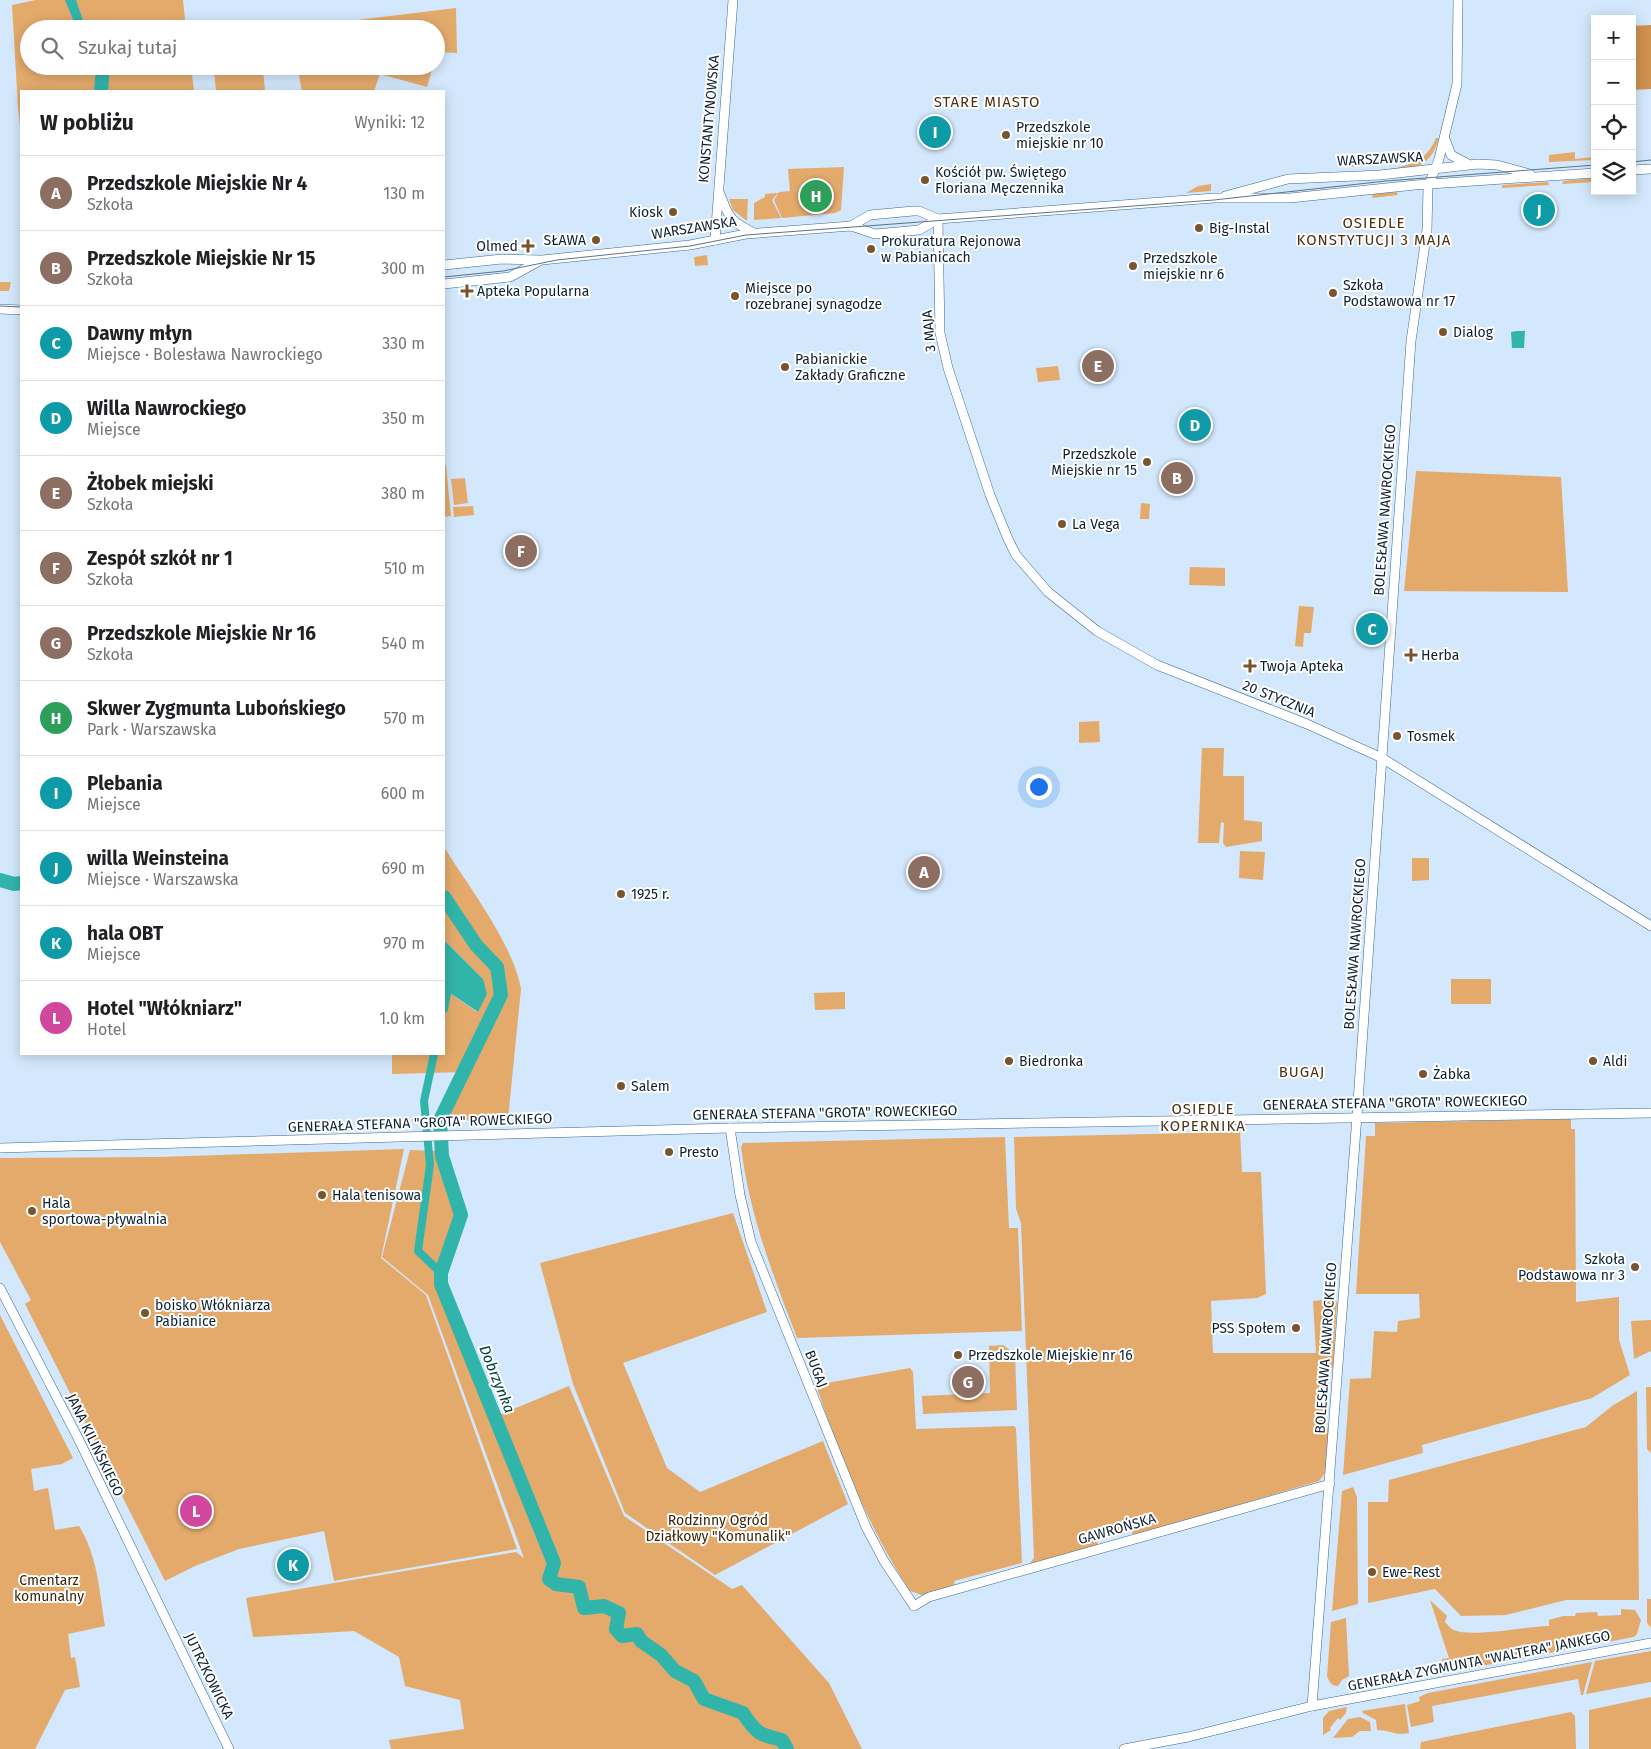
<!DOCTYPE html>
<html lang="pl">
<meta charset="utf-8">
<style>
:root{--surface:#fff;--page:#f6f6f6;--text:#202124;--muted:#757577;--line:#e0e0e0;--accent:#7c3aed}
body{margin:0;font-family:"Fira Sans",sans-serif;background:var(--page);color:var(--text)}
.controls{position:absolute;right:15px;top:15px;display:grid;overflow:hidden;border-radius:0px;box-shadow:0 2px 12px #0003}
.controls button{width:45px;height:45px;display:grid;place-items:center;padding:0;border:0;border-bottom:1px solid var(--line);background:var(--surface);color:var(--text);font:25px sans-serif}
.you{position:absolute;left:1038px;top:786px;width:18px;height:18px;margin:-12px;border:4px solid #fff;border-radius:50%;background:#1a73e8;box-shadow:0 0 0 8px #1a73e833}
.badge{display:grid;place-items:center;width:32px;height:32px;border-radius:50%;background:var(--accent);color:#fff;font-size:16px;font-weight:700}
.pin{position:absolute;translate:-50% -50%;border:2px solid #fff;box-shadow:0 1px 5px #0006}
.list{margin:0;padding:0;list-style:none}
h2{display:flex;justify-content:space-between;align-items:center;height:65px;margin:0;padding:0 20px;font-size:21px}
h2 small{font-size:16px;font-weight:400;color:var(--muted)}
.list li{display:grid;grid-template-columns:32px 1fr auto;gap:15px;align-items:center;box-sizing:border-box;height:75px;padding:0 20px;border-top:1px solid var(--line)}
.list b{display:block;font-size:19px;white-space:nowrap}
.list p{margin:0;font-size:16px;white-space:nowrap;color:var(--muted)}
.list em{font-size:16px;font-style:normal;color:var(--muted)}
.icon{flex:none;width:28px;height:28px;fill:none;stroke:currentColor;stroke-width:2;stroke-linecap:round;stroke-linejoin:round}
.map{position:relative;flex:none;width:1651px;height:1749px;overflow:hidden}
.search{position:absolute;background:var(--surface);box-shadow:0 2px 12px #0003;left:20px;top:20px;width:425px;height:55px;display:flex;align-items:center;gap:12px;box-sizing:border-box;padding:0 18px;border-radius:28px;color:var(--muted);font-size:19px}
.panel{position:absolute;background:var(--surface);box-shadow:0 2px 12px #0003;left:20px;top:90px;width:425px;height:965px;border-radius:0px}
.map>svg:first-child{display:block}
.green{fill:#e3aa6c}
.forest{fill:#ce914e}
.water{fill:#31b5ab}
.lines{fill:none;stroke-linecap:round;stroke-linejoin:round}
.canal{stroke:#31b5ab;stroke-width:8}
.river{stroke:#31b5ab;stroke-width:14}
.secondary-casing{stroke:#376894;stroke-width:10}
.secondary{stroke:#fff;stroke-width:9}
.tram{stroke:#5e7286;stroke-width:1}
.poi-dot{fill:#78552e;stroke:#fff;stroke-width:2}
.labels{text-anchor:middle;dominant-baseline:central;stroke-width:4;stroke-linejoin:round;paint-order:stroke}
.street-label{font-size:14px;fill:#0d2134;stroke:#fff}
.poi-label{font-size:14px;fill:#0d2134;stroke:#fff;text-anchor:start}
.park-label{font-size:14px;fill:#3d2507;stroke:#fff}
.neighbourhood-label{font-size:15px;letter-spacing:1px;fill:#4e3313;stroke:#fff}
.water-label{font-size:15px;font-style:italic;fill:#023e3a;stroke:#fff}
</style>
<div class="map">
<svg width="1651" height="1749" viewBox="0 0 1651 1749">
<rect width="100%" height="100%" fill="#d3e8fc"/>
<g class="green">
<polygon points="36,0 183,0 186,29 29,29 29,66 191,66 194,91 21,91 21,134 18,108 12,5"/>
<polygon points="456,8 457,53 438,52 436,57 436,29 308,29 316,28 316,25"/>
<polygon points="252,66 263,69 265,91 216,91 214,71"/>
<polygon points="297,66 433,66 427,87 380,74 374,91 302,91"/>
<path d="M 1436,138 L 1439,138 C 1430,169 1414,168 1385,172 L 1382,170 C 1385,169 1391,169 1396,168 C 1417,163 1428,157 1436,138 Z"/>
<polygon points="1575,152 1575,159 1594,157 1594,160 1549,162 1549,155"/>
<polygon points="1377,161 1376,165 1346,167 1346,163"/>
<polygon points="844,167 841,210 835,213 782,218 774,200 779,192 790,191 788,169"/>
<polygon points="1595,178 1595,182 1562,184 1563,181"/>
<polygon points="1548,182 1549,185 1502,188 1502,185"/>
<polygon points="1211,184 1211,191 1186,193 1198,186"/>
<polygon points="1397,192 1398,195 1372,198 1373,194"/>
<polygon points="778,193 772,200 781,218 754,220 754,203 765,197 765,194"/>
<polygon points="729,199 748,199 747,221 733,210"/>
<polygon points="680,225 681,233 664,236 663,228"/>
<polygon points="707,255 708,265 695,266 694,257"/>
<polygon points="0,282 11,282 9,291 0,291"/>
<polygon points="1058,366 1060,380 1038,382 1036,368"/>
<polygon points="444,465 446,465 451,516 444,517"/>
<polygon points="1416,471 1561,477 1568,592 1404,591"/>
<polygon points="465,478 468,503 454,505 451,479"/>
<polygon points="1141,503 1150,504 1149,519 1140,519"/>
<polygon points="473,506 474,515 454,517 453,507"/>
<polygon points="1190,567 1225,568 1225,586 1189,585"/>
<polygon points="1299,606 1314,607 1311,633 1304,633 1303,647 1295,646"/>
<polygon points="1099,721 1100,742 1079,743 1079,722"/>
<polygon points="1202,748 1224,748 1223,776 1244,776 1244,820 1262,822 1262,841 1226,847 1223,843 1224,823 1221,822 1219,843 1198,843"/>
<path d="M 444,847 C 469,887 513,944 521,989 L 508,1119 L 444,1121 L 487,1025 L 464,1072 L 392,1074 L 392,1054 L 444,1054 L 444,989 L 477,1012 L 483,979 L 444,940 Z"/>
<polygon points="1240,851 1265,852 1263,880 1239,878"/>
<polygon points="1412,858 1429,858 1429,880 1412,881"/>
<rect x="1451" y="979" width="40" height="25"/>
<polygon points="845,992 845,1009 815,1010 814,993"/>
<polygon points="1571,1119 1571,1129 1575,1129 1576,1302 1619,1297 1619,1340 1630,1375 1592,1398 1422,1445 1423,1453 1343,1475 1350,1379 1371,1378 1374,1331 1397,1332 1398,1321 1420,1318 1419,1294 1356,1294 1366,1136 1375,1136 1375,1123"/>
<polygon points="1240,1132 1242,1172 1261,1172 1266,1294 1257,1298 1211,1301 1213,1353 1316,1353 1313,1301 1334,1299 1337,1302 1333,1368 1327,1368 1323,1427 1329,1428 1327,1470 1319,1481 1133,1536 1132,1531 1097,1541 1098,1545 1028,1566 1034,1558 1021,1223 1016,1209 1014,1137"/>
<path d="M 1005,1137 L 1009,1228 L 1018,1228 L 1022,1331 L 797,1338 C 772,1272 750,1217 741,1147 L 743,1143 Z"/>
<polygon points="404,1149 381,1258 426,1295 517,1549 334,1581 324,1531 239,1549 195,1566 165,1581 25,1304 31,1300 0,1242 0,1158 159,1157"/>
<polygon points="410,1150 437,1151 456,1216 435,1281 492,1418 569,1386 624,1516 732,1589 742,1585 829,1683 862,1749 391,1749 389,1740 464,1729 460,1700 405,1686 399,1657 354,1631 253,1637 246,1598 516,1552 524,1558 428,1295 382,1257"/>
<polygon points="733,1213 767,1312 623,1363 667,1468 700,1492 823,1441 848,1504 715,1575 625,1513 573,1384 540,1263"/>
<path d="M 0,1315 L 73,1458 L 62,1464 L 31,1469 L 34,1491 L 48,1488 L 55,1530 L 79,1526 C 98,1557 99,1590 105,1626 L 68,1634 L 71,1658 L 75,1657 L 80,1687 L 65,1690 L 35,1749 L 0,1749 Z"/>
<polygon points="1651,1320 1651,1351 1634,1359 1631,1321"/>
<polygon points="1003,1345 1015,1354 1017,1410 923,1414 922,1396 990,1393 989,1346"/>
<path d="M 910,1368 L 913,1372 L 916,1429 L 1014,1426 L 1016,1428 L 1022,1563 L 954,1581 L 955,1586 L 922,1595 L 910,1591 C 869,1529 840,1457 816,1385 Z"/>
<polygon points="1646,1387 1651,1387 1651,1453 1647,1449"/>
<polygon points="1637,1391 1639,1600 1566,1600 1506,1615 1461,1616 1435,1589 1368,1603 1368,1502 1388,1502 1389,1480 1586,1427 1612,1406"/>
<polygon points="1353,1487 1357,1497 1358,1604 1332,1611 1342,1491"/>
<polygon points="1647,1599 1651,1599 1651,1628 1647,1623"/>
<path d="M 1430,1600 L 1447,1616 L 1445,1622 C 1447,1624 1451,1629 1454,1630 C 1472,1638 1527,1626 1549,1626 L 1549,1620 L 1563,1616 L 1575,1616 L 1576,1613 L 1597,1612 L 1598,1616 L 1621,1615 L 1621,1609 L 1635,1610 L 1641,1620 L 1637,1634 L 1634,1637 L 1444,1673 L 1442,1659 L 1449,1658 Z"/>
<path d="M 1346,1618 L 1349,1676 L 1342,1680 L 1338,1686 C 1331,1686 1329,1681 1327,1676 L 1331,1622 Z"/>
<polygon points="1651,1651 1651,1682 1586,1694 1595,1661"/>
<polygon points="1592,1662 1583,1695 1581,1695 1578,1679 1432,1706 1434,1722 1411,1727 1407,1705 1420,1701 1419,1697 1428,1693"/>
<polygon points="1651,1697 1651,1749 1589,1749 1589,1710"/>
<path d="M 1405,1704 L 1409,1733 C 1395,1736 1390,1730 1377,1730 L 1376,1720 L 1363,1713 L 1362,1711 Z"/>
<polygon points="1347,1707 1346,1713 1340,1720 1338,1718 1330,1728 1331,1730 1323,1735 1323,1718 1329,1711"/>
<polygon points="1571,1712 1575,1716 1576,1749 1420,1749 1421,1742"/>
<polygon points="1360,1717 1370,1722 1371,1731 1360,1731 1352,1737 1333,1738 1348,1719"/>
</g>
<polygon class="forest" points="1651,25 1651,89 1632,90 1632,26"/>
<g class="water">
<polygon points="65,0 76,0 86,29 77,29"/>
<polygon points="109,71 106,91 98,91 101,72"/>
<polygon points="1517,331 1525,331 1524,348 1512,348 1511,332"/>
<polygon points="444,940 483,979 487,994 478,1012 444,989"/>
</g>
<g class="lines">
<g class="canal">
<polyline points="444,1009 447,993"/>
<polyline points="434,1054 424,1101 430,1165 418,1251 441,1273"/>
</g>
<g class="river">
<polyline points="101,91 103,66"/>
<polyline points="0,880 14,884 21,883"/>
<path d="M 444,897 L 476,945 L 497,967 L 501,995 L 440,1120 L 442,1156 L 461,1215 L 441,1273 L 441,1284 L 554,1563 L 549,1579 L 556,1584 L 579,1587 L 584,1608 L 604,1606 L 619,1613 L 616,1629 L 622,1636 L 637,1634 L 641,1641 L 661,1655 L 675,1671 L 694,1681 L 704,1699 L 743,1713 C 756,1733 759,1735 782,1740 L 787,1749"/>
</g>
<g class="secondary-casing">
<g id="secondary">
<polyline points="1445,139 1451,155 1468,164"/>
<polyline points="1632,170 1651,169"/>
<path d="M 719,192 C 730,218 727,219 754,233"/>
<polyline points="1225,196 1288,179 1380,175 1478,164 1497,165 1530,174"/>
<polyline points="938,219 940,333 948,368 990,495 1008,539 1016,555 1048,592 1097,631 1157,665 1307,724 1382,758 1651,926"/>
<polyline points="851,226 870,215 913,211 919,211 938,219 1214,198 1290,198 1415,185 1595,173"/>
<polyline points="715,240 733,0"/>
<polyline points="444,265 502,259 542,260 690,245 746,234 851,226 875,234 919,230 938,219"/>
<polyline points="444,284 510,277 539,261"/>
<polyline points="0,309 21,310"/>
<polyline points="730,1128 740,1195 751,1242 866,1527 884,1561 914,1606 929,1597 1330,1484"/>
<polyline points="0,1148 730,1128 1651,1113"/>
<polyline points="0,1288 78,1438 229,1749"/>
<polyline points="1312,1706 1357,1116 1411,341 1427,230 1428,187 1439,159 1457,84 1458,0"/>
<polyline points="1124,1749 1188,1737 1312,1706 1651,1643"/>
</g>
</g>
<use href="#secondary" class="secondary"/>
<g class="tram">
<polyline points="1632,162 1651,160"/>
<polyline points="444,277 503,271 557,260 690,246 746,235 1214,200 1386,181 1595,165"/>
<polyline points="0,306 21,307"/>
</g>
</g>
<g class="poi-dot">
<circle cx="1006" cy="135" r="5"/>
<circle cx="925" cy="180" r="5"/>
<circle cx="673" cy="212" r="5"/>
<circle cx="1199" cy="228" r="5"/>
<circle cx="596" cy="240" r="5"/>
<path d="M525.5 238.5h5v5h5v5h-5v5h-5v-5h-5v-5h5z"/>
<circle cx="871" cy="249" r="5"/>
<circle cx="1133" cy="266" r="5"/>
<path d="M464.5 283.5h5v5h5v5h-5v5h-5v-5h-5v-5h5z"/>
<circle cx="1333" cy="293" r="5"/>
<circle cx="735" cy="296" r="5"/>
<circle cx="1443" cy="332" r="5"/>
<circle cx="785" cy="367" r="5"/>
<circle cx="1147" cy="462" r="5"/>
<circle cx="1062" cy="524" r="5"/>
<path d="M1408.5 647.5h5v5h5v5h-5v5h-5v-5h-5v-5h5z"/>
<path d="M1247.5 658.5h5v5h5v5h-5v5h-5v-5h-5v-5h5z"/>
<circle cx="1397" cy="736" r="5"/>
<circle cx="621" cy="894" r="5"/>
<circle cx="1009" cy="1061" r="5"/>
<circle cx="1593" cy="1061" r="5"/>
<circle cx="1423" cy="1074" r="5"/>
<circle cx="621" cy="1086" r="5"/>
<circle cx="669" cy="1152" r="5"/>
<circle cx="322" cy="1195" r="5"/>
<circle cx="32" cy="1211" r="5"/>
<circle cx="1635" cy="1267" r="5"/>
<circle cx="145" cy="1313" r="5"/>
<circle cx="1296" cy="1328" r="5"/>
<circle cx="958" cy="1355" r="5"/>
<circle cx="1372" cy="1572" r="5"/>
</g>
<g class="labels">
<g class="street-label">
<text transform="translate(709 119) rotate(-85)">KONSTANTYNOWSKA</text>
<text transform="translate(1380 159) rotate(-3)">WARSZAWSKA</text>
<text transform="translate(694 228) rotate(-9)">WARSZAWSKA</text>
<text transform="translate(929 331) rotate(-95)">3 MAJA</text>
<text transform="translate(1385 510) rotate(-86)">BOLESŁAWA NAWROCKIEGO</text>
<text transform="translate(1279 699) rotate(22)">20 STYCZNIA</text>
<text transform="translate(1355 944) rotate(-86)">BOLESŁAWA NAWROCKIEGO</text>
<text transform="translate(1395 1103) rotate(-1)">GENERAŁA STEFANA "GROTA" ROWECKIEGO</text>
<text transform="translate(825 1113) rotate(-1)">GENERAŁA STEFANA "GROTA" ROWECKIEGO</text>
<text transform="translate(420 1123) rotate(-2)">GENERAŁA STEFANA "GROTA" ROWECKIEGO</text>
<text transform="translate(1326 1348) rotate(-86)">BOLESŁAWA NAWROCKIEGO</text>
<text transform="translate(816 1369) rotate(69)">BUGAJ</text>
<text transform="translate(95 1445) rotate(64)">JANA KILIŃSKIEGO</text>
<text transform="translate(1117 1529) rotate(-16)">GAWROŃSKA</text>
<text transform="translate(1479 1661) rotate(-11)">GENERAŁA ZYGMUNTA "WALTERA" JANKEGO</text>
<text transform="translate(209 1676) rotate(64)">JUTRZKOWICKA</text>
</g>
<g class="poi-label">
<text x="1016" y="127">Przedszkole<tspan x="1016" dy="16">miejskie nr 10</tspan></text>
<text x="935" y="172">Kościół pw. Świętego<tspan x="935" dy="16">Floriana Męczennika</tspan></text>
<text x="663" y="212" text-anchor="end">Kiosk</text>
<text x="1209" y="228">Big-Instal</text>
<text x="586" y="240" text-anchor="end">SŁAWA</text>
<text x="881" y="241">Prokuratura Rejonowa<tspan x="881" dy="16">w Pabianicach</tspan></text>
<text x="518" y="246" text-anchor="end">Olmed</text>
<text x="1143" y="258">Przedszkole<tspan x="1143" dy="16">miejskie nr 6</tspan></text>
<text x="1343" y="285">Szkoła<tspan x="1343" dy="16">Podstawowa nr 17</tspan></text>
<text x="745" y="288">Miejsce po<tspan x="745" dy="16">rozebranej synagodze</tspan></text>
<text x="477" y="291">Apteka Popularna</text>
<text x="1453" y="332">Dialog</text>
<text x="795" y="359">Pabianickie<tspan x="795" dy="16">Zakłady Graficzne</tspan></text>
<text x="1137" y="454" text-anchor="end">Przedszkole<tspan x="1137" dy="16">Miejskie nr 15</tspan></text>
<text x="1072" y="524">La Vega</text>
<text x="1421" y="655">Herba</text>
<text x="1260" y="666">Twoja Apteka</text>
<text x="1407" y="736">Tosmek</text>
<text x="631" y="894">1925 r.</text>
<text x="1019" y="1061">Biedronka</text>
<text x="1603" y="1061">Aldi</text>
<text x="1433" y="1074">Żabka</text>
<text x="631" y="1086">Salem</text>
<text x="679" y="1152">Presto</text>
<text x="332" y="1195">Hala tenisowa</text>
<text x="42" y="1203">Hala<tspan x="42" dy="16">sportowa-pływalnia</tspan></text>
<text x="1625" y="1259" text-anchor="end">Szkoła<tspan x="1625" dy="16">Podstawowa nr 3</tspan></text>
<text x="155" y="1305">boisko Włókniarza<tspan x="155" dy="16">Pabianice</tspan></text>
<text x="1286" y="1328" text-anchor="end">PSS Społem</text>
<text x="968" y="1355">Przedszkole Miejskie nr 16</text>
<text x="1382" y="1572">Ewe-Rest</text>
</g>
<g class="park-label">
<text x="718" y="1520">Rodzinny Ogród<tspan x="718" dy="16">Działkowy "Komunalik"</tspan></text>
<text x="49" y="1580">Cmentarz<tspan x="49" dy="16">komunalny</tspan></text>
</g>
<g class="neighbourhood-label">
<text x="987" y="102">STARE MIASTO</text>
<text x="1374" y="223">OSIEDLE<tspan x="1374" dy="17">KONSTYTUCJI 3 MAJA</tspan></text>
<text x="1302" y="1072">BUGAJ</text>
<text x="1203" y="1109">OSIEDLE<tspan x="1203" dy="17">KOPERNIKA</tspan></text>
</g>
<g class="water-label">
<text transform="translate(497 1379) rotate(68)">Dobrzynka</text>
</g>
</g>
</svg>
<div class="controls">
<button>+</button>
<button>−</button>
<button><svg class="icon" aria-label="locate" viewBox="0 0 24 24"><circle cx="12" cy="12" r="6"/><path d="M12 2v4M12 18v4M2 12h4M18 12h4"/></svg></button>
<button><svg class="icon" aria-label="layers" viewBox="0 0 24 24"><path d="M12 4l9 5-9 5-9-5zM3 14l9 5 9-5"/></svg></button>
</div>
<div class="you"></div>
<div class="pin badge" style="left:924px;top:872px;background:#8d6e63">A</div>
<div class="pin badge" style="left:1177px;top:478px;background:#8d6e63">B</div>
<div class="pin badge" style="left:1372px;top:629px;background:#0f9aa8">C</div>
<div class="pin badge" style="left:1195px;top:425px;background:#0f9aa8">D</div>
<div class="pin badge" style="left:1098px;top:366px;background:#8d6e63">E</div>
<div class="pin badge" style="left:521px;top:551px;background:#8d6e63">F</div>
<div class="pin badge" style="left:968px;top:1382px;background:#8d6e63">G</div>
<div class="pin badge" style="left:816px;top:196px;background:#2e9e5b">H</div>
<div class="pin badge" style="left:935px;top:132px;background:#0f9aa8">I</div>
<div class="pin badge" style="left:1539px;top:210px;background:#0f9aa8">J</div>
<div class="pin badge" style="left:293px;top:1565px;background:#0f9aa8">K</div>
<div class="pin badge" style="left:196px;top:1511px;background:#d1479c">L</div>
<div class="search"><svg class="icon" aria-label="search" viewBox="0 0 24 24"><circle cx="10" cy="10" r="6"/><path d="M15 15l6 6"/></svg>Szukaj tutaj</div>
<section class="panel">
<h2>W pobliżu<small>Wyniki: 12</small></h2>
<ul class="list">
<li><span class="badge" style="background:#8d6e63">A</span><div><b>Przedszkole Miejskie Nr 4</b><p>Szkoła</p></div><em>130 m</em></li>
<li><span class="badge" style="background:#8d6e63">B</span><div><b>Przedszkole Miejskie Nr 15</b><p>Szkoła</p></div><em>300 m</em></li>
<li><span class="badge" style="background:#0f9aa8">C</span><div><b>Dawny młyn</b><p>Miejsce · Bolesława Nawrockiego</p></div><em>330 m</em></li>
<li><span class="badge" style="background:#0f9aa8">D</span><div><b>Willa Nawrockiego</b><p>Miejsce</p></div><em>350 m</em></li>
<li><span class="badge" style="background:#8d6e63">E</span><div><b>Żłobek miejski</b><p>Szkoła</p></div><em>380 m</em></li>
<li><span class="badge" style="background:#8d6e63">F</span><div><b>Zespół szkół nr 1</b><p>Szkoła</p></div><em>510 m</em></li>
<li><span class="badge" style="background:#8d6e63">G</span><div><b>Przedszkole Miejskie Nr 16</b><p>Szkoła</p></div><em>540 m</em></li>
<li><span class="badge" style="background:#2e9e5b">H</span><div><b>Skwer Zygmunta Lubońskiego</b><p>Park · Warszawska</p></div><em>570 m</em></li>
<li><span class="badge" style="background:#0f9aa8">I</span><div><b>Plebania</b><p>Miejsce</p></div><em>600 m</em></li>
<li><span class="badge" style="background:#0f9aa8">J</span><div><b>willa Weinsteina</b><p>Miejsce · Warszawska</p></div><em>690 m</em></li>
<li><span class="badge" style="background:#0f9aa8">K</span><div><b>hala OBT</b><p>Miejsce</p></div><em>970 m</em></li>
<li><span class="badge" style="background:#d1479c">L</span><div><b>Hotel &quot;Włókniarz&quot;</b><p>Hotel</p></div><em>1.0 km</em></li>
</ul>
</section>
</div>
